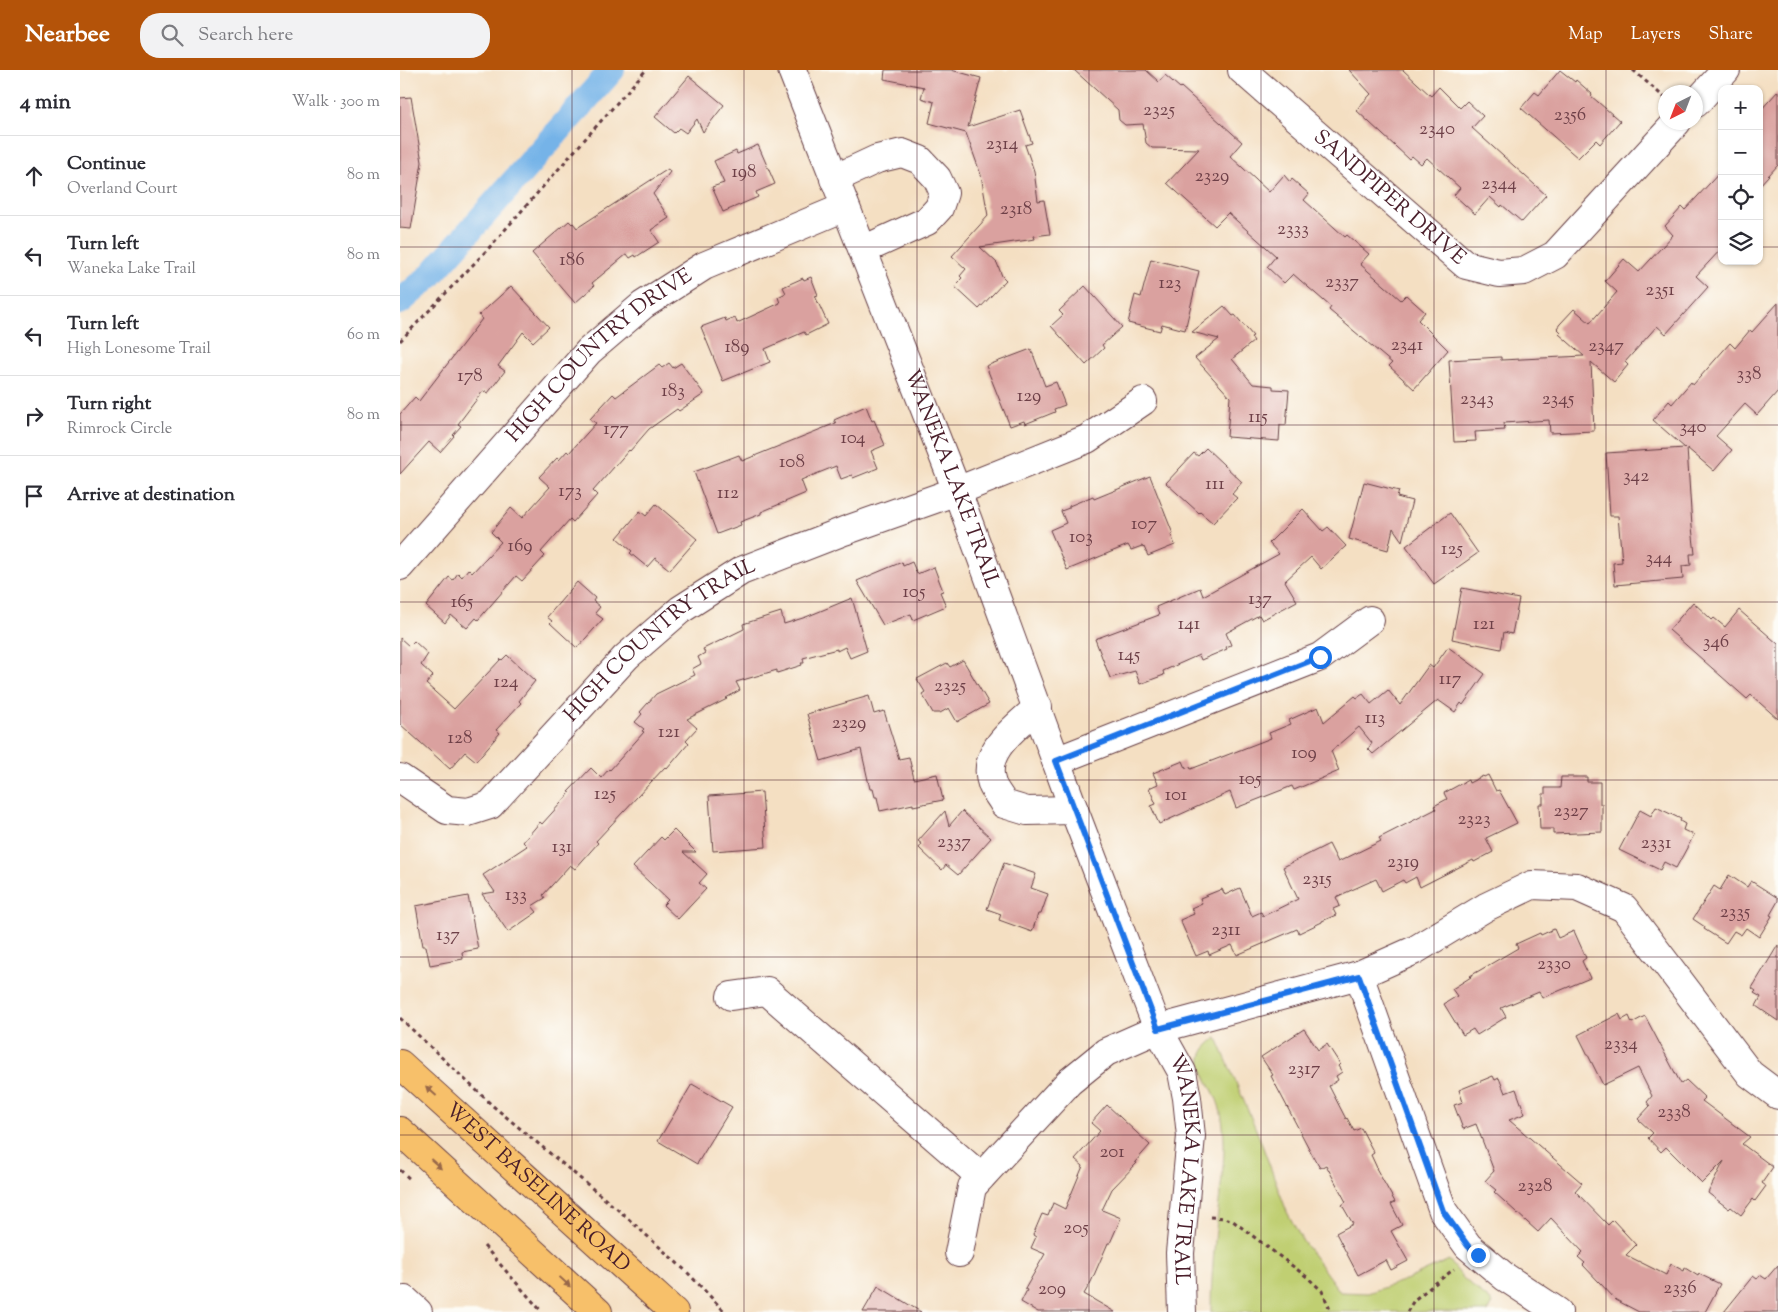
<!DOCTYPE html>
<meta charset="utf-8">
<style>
:root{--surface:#fff;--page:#f2f2f3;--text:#2b2b33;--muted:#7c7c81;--line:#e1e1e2;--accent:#b45309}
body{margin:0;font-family:"Sorts Mill Goudy",serif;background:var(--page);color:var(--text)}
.controls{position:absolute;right:15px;top:15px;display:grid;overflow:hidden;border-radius:10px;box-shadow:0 1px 4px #0004}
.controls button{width:45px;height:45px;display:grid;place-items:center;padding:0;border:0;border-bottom:1px solid var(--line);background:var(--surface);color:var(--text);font:25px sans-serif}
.compass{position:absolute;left:1258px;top:15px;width:45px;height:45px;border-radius:50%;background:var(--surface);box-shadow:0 1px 4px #0004;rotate:222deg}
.stop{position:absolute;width:15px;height:15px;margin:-11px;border:4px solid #1a73e8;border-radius:50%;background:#fff}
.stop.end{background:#1a73e8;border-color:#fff;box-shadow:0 1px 5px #0008}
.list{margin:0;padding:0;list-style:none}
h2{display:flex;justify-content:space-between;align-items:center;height:65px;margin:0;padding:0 20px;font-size:21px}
h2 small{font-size:16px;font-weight:400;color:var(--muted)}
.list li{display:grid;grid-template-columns:32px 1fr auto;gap:15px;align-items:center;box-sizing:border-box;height:80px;padding:0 20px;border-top:1px solid var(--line)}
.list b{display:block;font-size:19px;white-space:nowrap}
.list p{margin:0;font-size:16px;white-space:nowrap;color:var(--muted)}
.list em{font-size:16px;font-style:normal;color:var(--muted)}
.icon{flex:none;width:28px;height:28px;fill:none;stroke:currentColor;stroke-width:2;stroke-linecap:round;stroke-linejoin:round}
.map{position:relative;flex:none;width:1378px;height:1242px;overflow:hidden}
header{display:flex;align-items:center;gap:30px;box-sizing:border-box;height:70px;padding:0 25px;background:var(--accent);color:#fff}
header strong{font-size:24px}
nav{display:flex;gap:28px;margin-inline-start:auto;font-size:18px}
.search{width:350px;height:45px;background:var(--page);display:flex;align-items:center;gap:12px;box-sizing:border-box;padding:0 18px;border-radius:20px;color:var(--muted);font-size:19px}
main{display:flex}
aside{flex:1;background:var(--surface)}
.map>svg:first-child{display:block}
.green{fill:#c0cf72;stroke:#85774e}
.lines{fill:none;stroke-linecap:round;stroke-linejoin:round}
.canal{stroke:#75b3e8;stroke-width:26}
.building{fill:#daa19f}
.minor-casing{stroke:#643c42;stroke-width:30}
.major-casing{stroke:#643c42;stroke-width:30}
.path{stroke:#643c42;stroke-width:3;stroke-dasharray:4 4;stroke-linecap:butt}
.minor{stroke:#fff;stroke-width:28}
.major{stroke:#f7c06b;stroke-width:28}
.oneway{fill:#986748}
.route{stroke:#1a73e8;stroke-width:6}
.grid{fill:none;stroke:#4a1f2b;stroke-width:1;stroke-opacity:0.55}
.labels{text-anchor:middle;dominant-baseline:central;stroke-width:4.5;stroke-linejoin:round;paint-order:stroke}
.number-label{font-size:19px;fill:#6e4048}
.street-label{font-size:21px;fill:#4a1f2b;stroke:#fdfcf7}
</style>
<header>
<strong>Nearbee</strong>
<div class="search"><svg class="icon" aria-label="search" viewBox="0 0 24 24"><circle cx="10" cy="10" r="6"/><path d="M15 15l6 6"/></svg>Search here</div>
<nav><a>Map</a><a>Layers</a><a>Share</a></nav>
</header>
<main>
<aside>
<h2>4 min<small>Walk · 300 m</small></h2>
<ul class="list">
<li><svg class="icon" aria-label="ahead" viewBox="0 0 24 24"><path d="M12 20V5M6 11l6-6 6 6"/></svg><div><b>Continue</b><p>Overland Court</p></div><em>80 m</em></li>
<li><svg class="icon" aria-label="left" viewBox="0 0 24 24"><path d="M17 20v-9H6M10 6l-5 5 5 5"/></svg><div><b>Turn left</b><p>Waneka Lake Trail</p></div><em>80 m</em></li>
<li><svg class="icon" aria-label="left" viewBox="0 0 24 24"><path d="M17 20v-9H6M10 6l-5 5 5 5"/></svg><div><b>Turn left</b><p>High Lonesome Trail</p></div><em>60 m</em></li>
<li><svg class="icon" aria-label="right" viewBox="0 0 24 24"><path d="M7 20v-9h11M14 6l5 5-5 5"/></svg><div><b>Turn right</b><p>Rimrock Circle</p></div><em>80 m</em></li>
<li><svg class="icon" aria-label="arrive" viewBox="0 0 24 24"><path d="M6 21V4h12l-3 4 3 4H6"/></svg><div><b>Arrive at destination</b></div></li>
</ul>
</aside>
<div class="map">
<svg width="1378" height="1242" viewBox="0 0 1378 1242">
<rect width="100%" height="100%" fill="#fdfcf7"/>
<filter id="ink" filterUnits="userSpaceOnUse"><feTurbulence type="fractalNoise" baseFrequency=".02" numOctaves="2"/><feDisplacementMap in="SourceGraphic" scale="10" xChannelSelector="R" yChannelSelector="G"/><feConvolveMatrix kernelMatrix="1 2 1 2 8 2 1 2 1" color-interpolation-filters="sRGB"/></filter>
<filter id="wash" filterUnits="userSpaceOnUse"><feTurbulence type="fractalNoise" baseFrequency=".0096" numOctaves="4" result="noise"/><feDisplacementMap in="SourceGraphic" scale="20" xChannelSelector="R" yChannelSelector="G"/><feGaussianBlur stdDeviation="1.12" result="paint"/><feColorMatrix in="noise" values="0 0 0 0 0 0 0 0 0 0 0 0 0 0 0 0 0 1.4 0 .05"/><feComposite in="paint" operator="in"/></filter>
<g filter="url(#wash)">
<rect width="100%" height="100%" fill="#f4dfc2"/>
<path class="green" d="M 817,968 L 858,1064 L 887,1142 L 902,1170 L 940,1222 L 968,1223 L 1008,1209 L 1049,1190 L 1063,1208 L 1093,1233 L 1088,1242 L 811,1242 C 811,1205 815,1169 819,1132 C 822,1106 826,1081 823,1056 C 822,1047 820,1037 817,1030 C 807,1005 786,988 817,968 Z"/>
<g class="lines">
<polyline class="canal" points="0,232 29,207 212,0"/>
</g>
<g id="blocks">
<g class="building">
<polygon points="485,0 551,0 581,8 568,57 620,40 632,73 625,75 634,101 638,131 644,130 650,164 634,166 635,169 580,177 597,193 602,206 606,210 579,239 554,216 562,208 560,206 566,199 552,186 588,146 581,105 566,63 529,53 534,32 521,28 524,17 484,9"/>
<polygon points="674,0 746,0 759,12 765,5 780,18 781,17 842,72 830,86 869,122 884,105 890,112 892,109 909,124 904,130 945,167 947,165 969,184 960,194 1001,230 1006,225 1025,242 1018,250 1048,280 1014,319 989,296 992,293 929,240 931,237 893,204 884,213 867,197 876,186 828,143 815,156 767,113 799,79 752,78 746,73 743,54 725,55 719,50 718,40"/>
<polygon points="949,0 1003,0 1031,26 1039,17 1060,38 1067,31 1083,46 1072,58 1146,125 1122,152 1102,135 1101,137 1090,127 1075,144 1054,125 1060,118 1027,88 1021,94 1012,86 1009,89 956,40 971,24"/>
<polygon points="1160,0 1175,12 1176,10 1192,24 1191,26 1220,51 1200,74 1196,70 1178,88 1121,38 1135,22 1139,25"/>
<polygon points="289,6 324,35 303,62 297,49 286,63 279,58 274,63 255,47"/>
<polygon points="1378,21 1378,95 1359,116 1359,42"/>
<polygon points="11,27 22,92 11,159 0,158 0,28"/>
<polygon points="358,75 375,114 356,122 358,127 323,142 312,117 324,113 314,91 336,81 337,84"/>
<polygon points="268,99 270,102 253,124 269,148 251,160 259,172 236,187 235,185 230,188 227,184 192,213 194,216 175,233 132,183 169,151 172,154 173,153 177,158"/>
<polygon points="1322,100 1322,178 1296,206 1308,217 1266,264 1257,256 1225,292 1228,295 1214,312 1191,292 1194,361 1150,363 1149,350 1104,353 1105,360 1075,362 1076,371 1054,372 1049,290 1101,287 1101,290 1184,286 1159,264 1161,262 1157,258 1160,254 1174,239 1190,253 1217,222 1205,211 1224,189 1239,202 1273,165 1265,156 1282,137 1285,140"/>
<polygon points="751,189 799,201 785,260 762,254 760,261 728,253 735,225 741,227"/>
<polygon points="411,207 418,225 415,226 428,254 406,265 404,262 365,279 370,292 323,311 301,257 325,248 326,251 335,247 337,253 380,233 378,227 386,223 383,217 403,208 404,210"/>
<polygon points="111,216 149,257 133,272 123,262 98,296 105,301 88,323 83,321 58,354 61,356 53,365 54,366 40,382 29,372 0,404 0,344 15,327 19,331 82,249 79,245"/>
<polygon points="685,216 722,257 702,275 704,278 686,295 651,256 663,245 659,241"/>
<polygon points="1378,233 1378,321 1357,345 1345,334 1316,366 1332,380 1314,401 1287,378 1292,457 1295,484 1290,484 1291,495 1282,496 1283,509 1215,515 1213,493 1222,492 1218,446 1210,446 1206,383 1285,378 1253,350 1269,331 1272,334 1291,312 1293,315 1330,273 1335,278 1350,260 1352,262"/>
<polygon points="824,236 833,246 835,245 853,266 851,267 854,271 832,289 853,314 873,316 873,319 889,320 886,355 880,355 879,371 827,367 830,327 795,288 819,269 792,262"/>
<polygon points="631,279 645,316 656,312 665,335 654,339 655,342 625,354 624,351 610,356 586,296"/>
<polygon points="269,293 273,298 281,293 304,324 279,341 277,339 249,359 230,381 229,380 193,421 197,425 173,452 170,449 141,482 145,486 122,511 116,506 78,550 76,548 67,558 51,545 45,553 26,536 49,507 53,510 58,503 62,507 68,499 72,503 101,472 91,462 111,438 122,448 150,417 139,407 157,388 159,390 167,381 169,383 196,353 190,349 213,324 216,327 259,295 262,298"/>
<polygon points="466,336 472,351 474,350 485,375 471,381 478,398 453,408 452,405 441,409 436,396 401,410 406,423 361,442 361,444 340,452 341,455 317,464 294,402 339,385 342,391 436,353 434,350"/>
<polygon points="806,378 842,412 832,424 837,428 813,453 800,442 799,443 766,413 794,383 798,386"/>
<polygon points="750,406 773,464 771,465 775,475 748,486 744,477 743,478 742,476 731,480 728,475 667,500 650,460 666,453 661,441 669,438 669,436 693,426 694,429"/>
<polygon points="964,412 999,421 997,427 1012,431 1002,471 993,458 988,480 949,469"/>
<polygon points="256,434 297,469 270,500 255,488 247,497 230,483 232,481 217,468 240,441 246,446"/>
<polygon points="903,439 923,461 928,457 946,476 921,499 911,487 885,511 897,531 862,550 859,545 826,563 831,575 826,577 827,579 801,590 799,585 763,601 764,605 740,614 735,601 710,608 695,569 759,545 756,537 800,518 803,526 879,484 869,473"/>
<polygon points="1050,443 1078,483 1034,514 1006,476"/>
<polygon points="502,492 503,496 512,492 517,504 534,497 543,521 540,522 546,536 513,550 511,544 483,555 457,511"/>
<polygon points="177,512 195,528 193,531 200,537 195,543 203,549 177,578 150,553 152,551 147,547"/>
<polygon points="1062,518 1119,529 1112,564 1104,562 1101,579 1052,569"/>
<polygon points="452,528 467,581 450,588 445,577 437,581 437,579 403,588 404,593 401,593 402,595 377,603 377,600 336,612 340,620 326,628 327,629 287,649 297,658 286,670 289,673 267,699 265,697 196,771 198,773 175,799 170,795 143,825 145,828 132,836 137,842 108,862 82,824 95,822 83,805 127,776 123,772 140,752 142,754 170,723 168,722 191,698 201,708 209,699 210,700 244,662 242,661 244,659 235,652 242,644 240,642 256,624 295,605 292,599 301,594 298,587 305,583 303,579 344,559 343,554 381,542 384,554 406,547"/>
<polygon points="1293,532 1312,550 1314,548 1325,557 1339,540 1378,574 1378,649 1351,625 1347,629 1269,560"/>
<polygon points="0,568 9,576 14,571 28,584 21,595 33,606 26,614 54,639 101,589 102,590 107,585 135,611 119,631 121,633 96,660 100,663 76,691 65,682 50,699 0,654"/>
<polygon points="1048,577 1085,604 1063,635 1061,633 1055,642 1038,630 973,684 968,679 972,673 959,657 931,681 939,701 894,720 892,716 836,738 830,722 759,754 751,736 756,734 749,718 758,714 753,703 783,691 786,698 790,697 791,699 871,668 869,663 891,654 889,650 918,637 924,652 955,626 957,628 963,624 971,634 988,620 1000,635 1029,595 1033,598"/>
<polygon points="563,590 589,634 557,652 549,638 540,643 533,643 522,624 525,622 517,609 547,593 550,597"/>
<polygon points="469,626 474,644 484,641 499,689 509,687 514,709 537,704 543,730 513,736 513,734 480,741 477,727 475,727 473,719 470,719 461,679 421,691 407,644"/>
<polygon points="1088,705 1096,721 1099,720 1117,753 1086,768 1093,782 1074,792 1073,790 1020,817 1016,807 1005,813 1003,810 982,821 976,809 936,827 940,836 933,839 936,845 922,851 922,852 899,863 897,859 837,885 832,875 809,885 808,881 796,886 780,850 794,844 791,838 802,833 800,828 822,819 825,825 840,818 852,846 861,842 863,846 898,829 883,797 929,774 938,792 981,771 979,768 1036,739 1034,736 1047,729 1044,723 1068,710 1069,713 1083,706 1084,707"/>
<polygon points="1161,707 1187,707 1187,712 1200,712 1200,734 1202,734 1202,762 1153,764 1153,759 1140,759 1139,734 1143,734 1143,724 1145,724 1145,718 1160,718"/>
<polygon points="362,722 366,777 313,781 309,726"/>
<polygon points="1256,737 1281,749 1280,751 1285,754 1283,760 1294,765 1276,798 1264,792 1260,800 1219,780 1240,740 1251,746"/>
<polygon points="545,741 549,756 562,741 591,768 558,805 546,795 542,800 519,778 522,774 518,771"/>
<polygon points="274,760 296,782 283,782 307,804 299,813 306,819 278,849 263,835 268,830 233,797 261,767 264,770"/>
<polygon points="604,793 636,804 631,818 648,824 641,844 638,844 632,862 599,850 601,844 587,839"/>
<polygon points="1329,805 1347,817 1351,811 1378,828 1378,831 1370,845 1372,846 1359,867 1346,858 1341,865 1334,861 1326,873 1304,859 1305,857 1293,849 1314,816 1320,820"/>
<polygon points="68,826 78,879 62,882 63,889 30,895 26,876 23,876 16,836"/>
<polygon points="1154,859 1158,868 1174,861 1186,888 1182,891 1190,908 1142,928 1139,922 1101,938 1106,947 1077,965 1073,959 1063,965 1044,934 1057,926 1052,919 1071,907 1070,906 1118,878 1116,874 1140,863 1141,865"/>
<polygon points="1378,875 1378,951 1356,936 1361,927 1354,923 1356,921 1352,918"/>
<polygon points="1219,944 1222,950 1229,946 1232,953 1245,946 1281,1014 1286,1010 1305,1028 1302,1031 1350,1067 1342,1074 1373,1097 1362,1113 1366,1116 1355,1131 1353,1129 1341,1145 1331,1137 1329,1139 1308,1123 1324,1091 1302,1113 1266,1077 1261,1082 1248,1068 1253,1063 1238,1049 1250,1036 1247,1032 1252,1026 1238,998 1203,1015 1178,965"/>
<polygon points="904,959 918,980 927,974 940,994 938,996 942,1002 936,1006 938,1010 929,1016 946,1049 947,1048 954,1061 961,1058 974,1083 971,1085 977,1098 976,1098 995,1132 991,1134 1002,1155 991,1161 1008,1191 991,1200 986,1190 958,1205 936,1163 953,1154 942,1135 946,1132 926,1095 920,1098 914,1088 871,1006 873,1005 861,987"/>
<polygon points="1093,1006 1095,1010 1099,1008 1105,1023 1116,1019 1125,1044 1109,1050 1182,1113 1175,1121 1208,1155 1213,1150 1236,1175 1226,1185 1266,1205 1271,1194 1284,1201 1285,1198 1298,1206 1299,1204 1320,1214 1305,1242 1239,1242 1216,1230 1183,1195 1185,1193 1178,1187 1183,1182 1151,1148 1138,1162 1094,1122 1096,1120 1085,1111 1094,1101 1076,1054 1063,1059 1054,1035 1063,1032 1059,1020"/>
<polygon points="292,1014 332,1037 297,1094 258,1071"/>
<polygon points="707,1035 750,1075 735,1092 737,1093 712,1119 702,1140 721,1148 710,1173 708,1173 691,1212 684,1224 715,1242 638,1242 621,1232 627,1220 625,1219 645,1184 631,1178 636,1167 633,1165 642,1144 648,1146 653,1133 665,1139 683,1096 675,1089 700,1061 691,1053"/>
<polygon points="1378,1195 1378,1242 1324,1242 1353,1206 1357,1209 1360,1205 1366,1209"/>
<polygon points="478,1216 521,1242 463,1242"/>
</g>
</g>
</g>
<g filter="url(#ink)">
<use href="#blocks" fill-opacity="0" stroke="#643c42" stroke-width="1"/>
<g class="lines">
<g class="minor-casing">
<g id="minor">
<path id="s1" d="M 392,0 L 557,421 L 674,740 L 758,959 L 782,1002 L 787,1028 L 791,1066 L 780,1183 L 782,1242"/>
<path id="s2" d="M 842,0 L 1066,195 L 1099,203 L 1124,201 L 1155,185 L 1277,52"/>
<polyline points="1296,33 1326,0"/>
<polyline points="434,109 477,89 502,83 520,90 537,108 544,123 539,138 527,151 463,180"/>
<path id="s3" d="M 0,496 L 189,281 L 243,235 L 304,196 L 445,137"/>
<path d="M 638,637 C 617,657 580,681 592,714 C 594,720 601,728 604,734 L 627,741 L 674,740"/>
<polyline points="656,691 920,587 970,550"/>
<path id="s4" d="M 0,708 L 47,740 L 68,742 L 90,735 L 226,587 L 280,540 L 341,501 L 444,461 L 557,421 L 687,369 L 743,331"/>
<polyline points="959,905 1043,1141 1068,1176 1105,1207 1158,1242"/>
<polyline points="331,926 367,921 581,1107"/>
<polyline points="559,1183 572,1117 669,1012 706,982 758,959 959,905 1015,880 1086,837 1132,815 1177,817 1224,838 1350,1004 1378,1025"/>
<polyline points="5,1230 18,1242"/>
</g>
</g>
<g class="major-casing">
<g id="major">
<path id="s5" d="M 0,994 L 274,1242"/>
<polyline points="0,1061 198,1242"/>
</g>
</g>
<g class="path">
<polyline points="1233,0 1266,29"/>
<polyline points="0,271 88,179 246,0"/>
<polyline points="0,948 93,1036 223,1144 287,1202 325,1242"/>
<polyline points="0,1100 11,1110"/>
<polyline points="810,1147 824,1148 833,1151 907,1207 922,1221 931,1242"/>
<polyline points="84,1176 142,1242"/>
<polyline points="1007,1242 1014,1230 1054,1199"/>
</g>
<use href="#minor" class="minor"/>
<use href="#major" class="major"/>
</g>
<defs><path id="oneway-solid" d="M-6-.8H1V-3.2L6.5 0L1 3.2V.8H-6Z" transform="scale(1.25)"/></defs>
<g class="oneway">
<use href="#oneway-solid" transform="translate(31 1021) rotate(-138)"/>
<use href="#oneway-solid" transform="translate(36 1094) rotate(42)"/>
<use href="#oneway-solid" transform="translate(165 1212) rotate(43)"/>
</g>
</g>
<g class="lines" filter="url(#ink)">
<polyline class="route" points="920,587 656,691 758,959 959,906 1043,1141 1068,1176 1078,1185"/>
</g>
<path class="grid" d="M 172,0 L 172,1242M 344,0 L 344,1242M 517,0 L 517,1242M 689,0 L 689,1242M 861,0 L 861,1242M 1034,0 L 1034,1242M 1206,0 L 1206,1242M 0,177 L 1322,177M 1359,177 L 1378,177M 0,355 L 1378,355M 0,532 L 1378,532M 0,710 L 1378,710M 0,887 L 1378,887M 0,1065 L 1378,1065"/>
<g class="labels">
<g class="number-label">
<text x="759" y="40">2325</text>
<text x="1170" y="45">2356</text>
<text x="1037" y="59">2340</text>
<text x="602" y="74">2314</text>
<text x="344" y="102">198</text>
<text x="812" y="106">2329</text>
<text x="1099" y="114">2344</text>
<text x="616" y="139">2318</text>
<text x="893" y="159">2333</text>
<text x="172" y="190">186</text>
<text x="942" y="212">2337</text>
<text x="770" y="213">123</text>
<text x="1260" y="220">2351</text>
<text x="1007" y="275">2341</text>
<text x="1206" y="276">2347</text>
<text x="337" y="277">189</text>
<text x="1349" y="304">338</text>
<text x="70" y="306">178</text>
<text x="273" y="321">183</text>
<text x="629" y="326">129</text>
<text x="1077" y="329">2343</text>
<text x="1158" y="329">2345</text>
<text x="858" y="347">115</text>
<text x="1293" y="357">340</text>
<text x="216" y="359">177</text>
<text x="453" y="368">104</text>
<text x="392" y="392">108</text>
<text x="1236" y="406">342</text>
<text x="815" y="414">111</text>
<text x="170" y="421">173</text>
<text x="328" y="423">112</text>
<text x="744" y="454">107</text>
<text x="681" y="467">103</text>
<text x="120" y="476">169</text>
<text x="1052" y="479">125</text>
<text x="1259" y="488">344</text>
<text x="514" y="522">105</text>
<text x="860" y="529">137</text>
<text x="62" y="532">165</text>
<text x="789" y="554">141</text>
<text x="1084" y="554">121</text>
<text x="1316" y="572">346</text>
<text x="729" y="585">145</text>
<text x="1050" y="609">117</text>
<text x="106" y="612">124</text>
<text x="550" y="616">2325</text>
<text x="975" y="648">113</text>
<text x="449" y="653">2329</text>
<text x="269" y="662">121</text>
<text x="60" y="668">128</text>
<text x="904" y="683">109</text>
<text x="850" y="709">105</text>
<text x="205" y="724">125</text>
<text x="776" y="725">101</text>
<text x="1171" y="741">2327</text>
<text x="1074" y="749">2323</text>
<text x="554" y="772">2337</text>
<text x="1256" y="773">2331</text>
<text x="162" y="777">131</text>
<text x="1003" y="792">2319</text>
<text x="917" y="809">2315</text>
<text x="116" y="825">133</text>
<text x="1335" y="842">2335</text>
<text x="826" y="860">2311</text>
<text x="48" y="865">137</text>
<text x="1154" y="894">2330</text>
<text x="1221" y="974">2334</text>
<text x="904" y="999">2317</text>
<text x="1274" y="1042">2338</text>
<text x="712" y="1082">201</text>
<text x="1135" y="1116">2328</text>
<text x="676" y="1158">205</text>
<text x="1280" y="1218">2336</text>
<text x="652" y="1219">209</text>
</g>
<g class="street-label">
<text stroke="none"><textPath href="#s2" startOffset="195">SANDPIPER DRIVE</textPath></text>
<text stroke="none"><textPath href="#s3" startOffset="291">HIGH COUNTRY DRIVE</textPath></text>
<text stroke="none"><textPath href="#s1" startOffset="439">WANEKA LAKE TRAIL</textPath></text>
<text stroke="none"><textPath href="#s4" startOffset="339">HIGH COUNTRY TRAIL</textPath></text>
<text stroke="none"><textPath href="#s1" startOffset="1174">WANEKA LAKE TRAIL</textPath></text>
<text stroke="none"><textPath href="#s5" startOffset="185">WEST BASELINE ROAD</textPath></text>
</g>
</g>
</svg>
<div class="controls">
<button>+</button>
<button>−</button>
<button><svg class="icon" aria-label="locate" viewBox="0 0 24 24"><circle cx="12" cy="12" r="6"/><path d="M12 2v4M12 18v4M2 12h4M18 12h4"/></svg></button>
<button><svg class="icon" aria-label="layers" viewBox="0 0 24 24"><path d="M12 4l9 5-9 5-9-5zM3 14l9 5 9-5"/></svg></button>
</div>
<svg class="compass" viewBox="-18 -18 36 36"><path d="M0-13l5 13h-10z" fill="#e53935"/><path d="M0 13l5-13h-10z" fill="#7c7c81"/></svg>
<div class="stop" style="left:920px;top:587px"></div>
<div class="stop end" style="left:1078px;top:1185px"></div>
</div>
</main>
